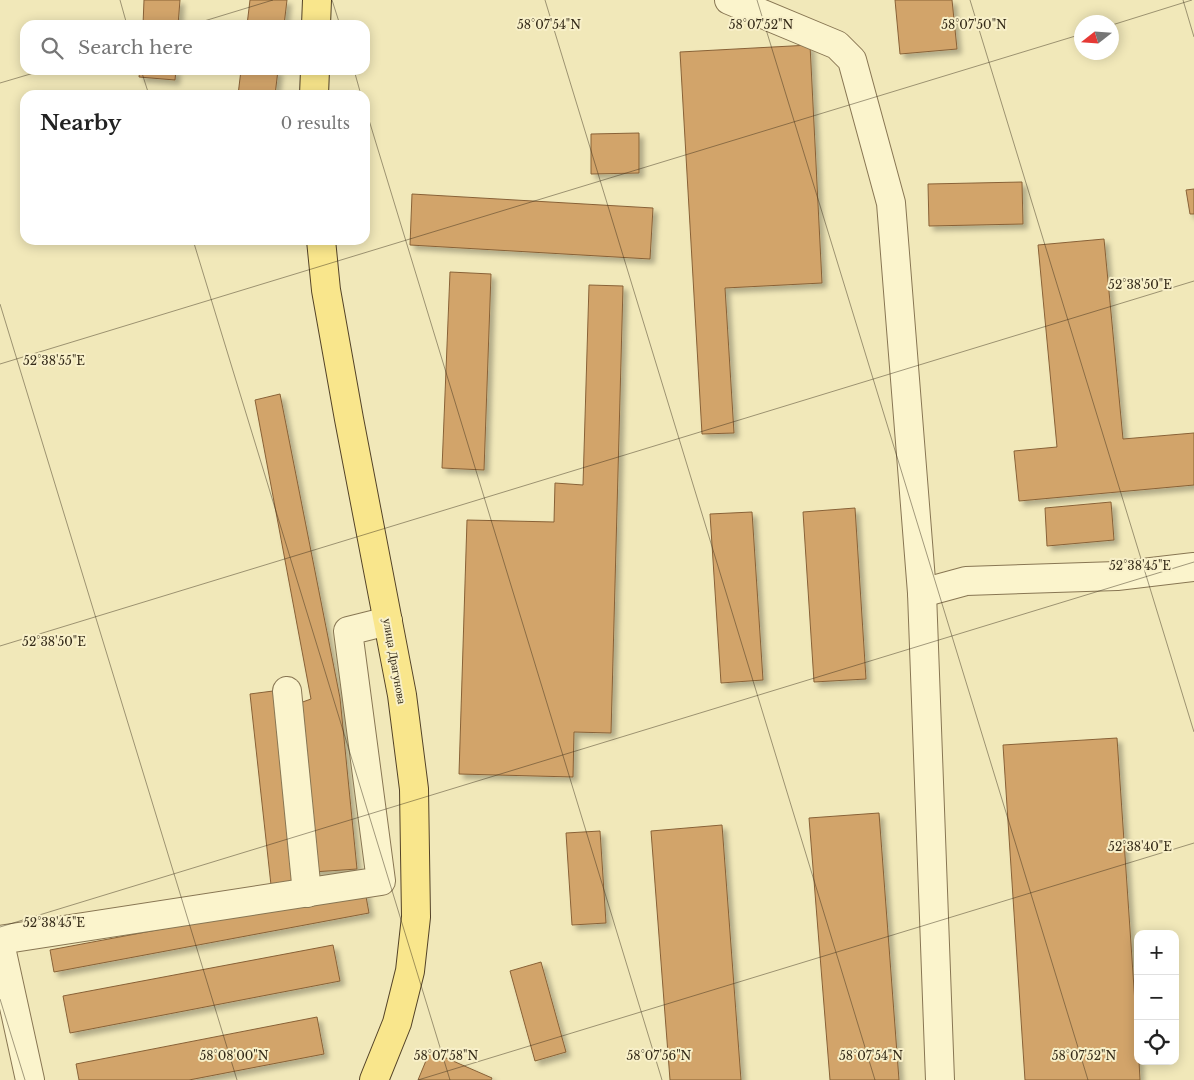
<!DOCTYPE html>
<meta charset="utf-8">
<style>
:root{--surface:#fff;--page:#f6f6f6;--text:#222;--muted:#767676;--line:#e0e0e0}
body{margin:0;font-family:"Libre Baskerville",serif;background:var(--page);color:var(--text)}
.controls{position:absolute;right:15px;bottom:15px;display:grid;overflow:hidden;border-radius:10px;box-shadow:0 2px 12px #0003}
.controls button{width:45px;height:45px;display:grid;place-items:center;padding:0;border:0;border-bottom:1px solid var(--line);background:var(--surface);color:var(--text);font:25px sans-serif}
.compass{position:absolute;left:1074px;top:15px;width:45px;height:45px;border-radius:50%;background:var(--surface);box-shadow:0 2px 12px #0003;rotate:253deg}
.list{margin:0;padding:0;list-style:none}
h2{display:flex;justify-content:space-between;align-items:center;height:65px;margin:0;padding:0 20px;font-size:21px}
h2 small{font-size:16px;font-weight:400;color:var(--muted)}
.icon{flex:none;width:28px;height:28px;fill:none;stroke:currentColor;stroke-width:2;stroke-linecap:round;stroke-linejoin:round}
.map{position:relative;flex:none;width:1194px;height:1080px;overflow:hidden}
.search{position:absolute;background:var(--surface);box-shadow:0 2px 12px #0003;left:20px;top:20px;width:350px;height:55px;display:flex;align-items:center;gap:12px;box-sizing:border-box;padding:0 18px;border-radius:15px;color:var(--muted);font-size:19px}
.panel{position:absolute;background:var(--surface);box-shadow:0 2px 12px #0003;left:20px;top:90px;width:350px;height:155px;border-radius:15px}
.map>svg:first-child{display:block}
.building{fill:#d2a46b;stroke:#896237;filter:url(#shadow)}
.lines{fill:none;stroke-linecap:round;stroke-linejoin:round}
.minor-casing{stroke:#887653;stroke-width:30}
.major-casing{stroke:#544328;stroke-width:30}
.minor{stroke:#fbf4cc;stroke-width:28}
.major{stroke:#f9e68c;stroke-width:28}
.ticks{fill:none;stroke:#352b19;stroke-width:1;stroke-opacity:0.45}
.labels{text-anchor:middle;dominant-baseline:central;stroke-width:4;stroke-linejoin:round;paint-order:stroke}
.street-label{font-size:12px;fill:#352b19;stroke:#f8f0c9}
.ticks-label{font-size:12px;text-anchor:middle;fill:#352b19;stroke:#f8f0c9;stroke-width:4;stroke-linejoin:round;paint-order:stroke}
</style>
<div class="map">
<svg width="1194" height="1080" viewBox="0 0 1194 1080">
<defs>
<filter id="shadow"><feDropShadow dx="4.5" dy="4.5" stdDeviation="2.5" flood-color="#0004"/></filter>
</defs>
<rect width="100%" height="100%" fill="#f1e8b9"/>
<g class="building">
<polygon points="144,0 180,0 178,25 143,25"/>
<polygon points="250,0 287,0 284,25 247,25"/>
<polygon points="895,0 952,0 957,49 900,54"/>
<polygon points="810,45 822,283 725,288 734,433 702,434 680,52"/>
<polygon points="140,70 176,70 175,80 139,77"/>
<polygon points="241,70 278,70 275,95 238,95"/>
<polygon points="639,133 639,173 591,174 591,134"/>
<polygon points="1022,182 1023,224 929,226 928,184"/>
<polygon points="1194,189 1194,214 1190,214 1186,190"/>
<polygon points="412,194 653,208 650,259 410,245"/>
<polygon points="1104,239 1123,439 1194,433 1194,485 1019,501 1014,451 1057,447 1038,245"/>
<polygon points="450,272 491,274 484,470 442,468"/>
<polygon points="589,285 623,286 611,733 574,732 573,777 459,774 467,520 554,522 555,483 583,485"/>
<polygon points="280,394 340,698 357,869 313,872 297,704 311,699 255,400"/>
<polygon points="1111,502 1114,540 1047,546 1045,508"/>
<polygon points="855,508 866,679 814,682 803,512"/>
<polygon points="752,512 763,680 721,683 710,514"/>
<polygon points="273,691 295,882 271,885 250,694"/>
<polygon points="1117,738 1138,1047 1138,1061 1139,1061 1140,1080 1025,1080 1003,745"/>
<polygon points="879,813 899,1080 830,1080 809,818"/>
<polygon points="722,825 741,1080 670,1080 651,831"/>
<polygon points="600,831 606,923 572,925 566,833"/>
<polygon points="365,891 369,913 54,972 50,950"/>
<polygon points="333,945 340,981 70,1033 63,996"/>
<polygon points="541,962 566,1052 535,1061 510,971"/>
<polygon points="317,1017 324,1054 189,1080 79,1080 76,1064"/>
<polygon points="430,1051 492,1078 491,1080 418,1080"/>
</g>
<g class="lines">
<g class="minor-casing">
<g id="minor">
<polyline points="729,0 837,45 852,60 891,203 922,593 940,1080"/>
<polyline points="922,593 966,581 1117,576 1194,567"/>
<polyline points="287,691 307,893"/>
<polyline points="0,940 381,881 348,631 388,621"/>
<polyline points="0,943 30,1080"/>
</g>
</g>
<g class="major-casing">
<g id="major">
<polyline points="316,25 317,0"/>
<polyline points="314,95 315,70"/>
<polyline points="321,240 326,290 349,419 402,695 414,789 416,917 410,971 397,1023 374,1080"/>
</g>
</g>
<use href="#minor" class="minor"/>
<use href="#major" class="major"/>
</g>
<path class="ticks" d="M 120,0 L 127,25M 332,0 L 340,25M 545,0 L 875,1080M 757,0 L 1088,1080M 970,0 L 1194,732M 1183,0 L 1194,37M 191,25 L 273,0M 1112,25 L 1192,0M 141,70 L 149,95M 354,70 L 361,95M 0,83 L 44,70M 365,107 L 662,1080M 193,240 L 450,1080M 0,304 L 237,1080M 0,364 L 1082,34M 0,646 L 1194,281M 0,927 L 1194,562M 0,999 L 25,1080M 418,1080 L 1194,843"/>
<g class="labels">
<g class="street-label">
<text transform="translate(395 661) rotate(80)">улица Драгунова</text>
</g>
</g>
<g class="ticks-label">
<text x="974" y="29">58°07'50"N</text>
<text x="549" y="29">58°07'54"N</text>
<text x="761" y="29">58°07'52"N</text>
<text x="1140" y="289">52°38'50"E</text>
<text x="54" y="365">52°38'55"E</text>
<text x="1140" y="570">52°38'45"E</text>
<text x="54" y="646">52°38'50"E</text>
<text x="1140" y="851">52°38'40"E</text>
<text x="54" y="927">52°38'45"E</text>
<text x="234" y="1060">58°08'00"N</text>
<text x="446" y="1060">58°07'58"N</text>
<text x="659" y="1060">58°07'56"N</text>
<text x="871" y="1060">58°07'54"N</text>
<text x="1084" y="1060">58°07'52"N</text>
</g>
</svg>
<div class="controls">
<button>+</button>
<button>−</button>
<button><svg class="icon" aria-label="locate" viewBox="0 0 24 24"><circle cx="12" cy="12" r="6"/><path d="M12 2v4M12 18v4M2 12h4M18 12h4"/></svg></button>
</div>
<svg class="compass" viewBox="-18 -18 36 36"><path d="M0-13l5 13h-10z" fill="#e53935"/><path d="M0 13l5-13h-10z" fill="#767676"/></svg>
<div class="search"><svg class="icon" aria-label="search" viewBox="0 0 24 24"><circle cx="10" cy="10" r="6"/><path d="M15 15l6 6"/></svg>Search here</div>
<section class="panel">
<h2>Nearby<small>0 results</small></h2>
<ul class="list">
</ul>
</section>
</div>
